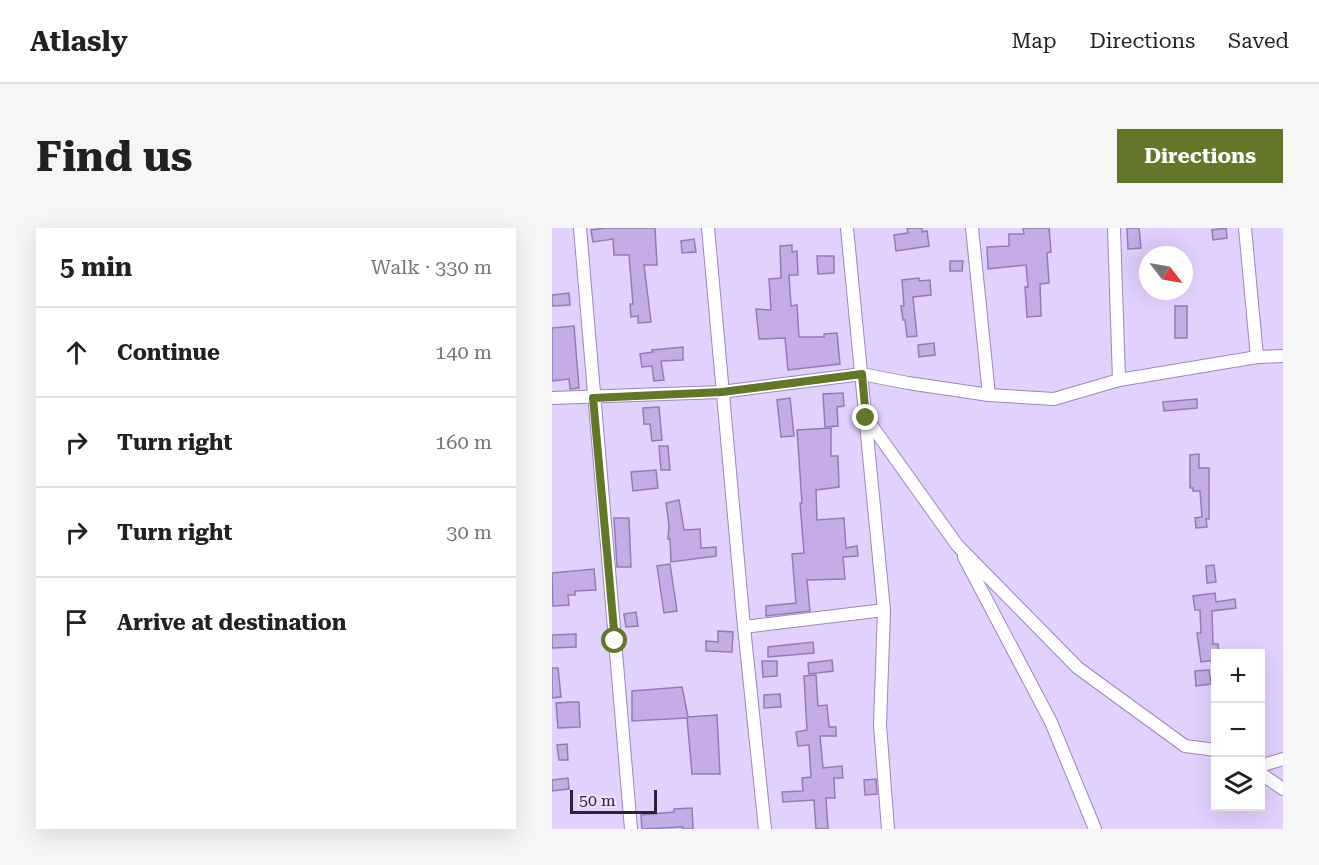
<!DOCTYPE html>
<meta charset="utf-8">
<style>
:root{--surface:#fff;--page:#f6f6f6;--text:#202124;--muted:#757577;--line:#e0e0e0;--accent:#627727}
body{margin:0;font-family:"Roboto Serif",serif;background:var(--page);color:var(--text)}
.controls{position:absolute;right:18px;bottom:18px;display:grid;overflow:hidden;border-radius:0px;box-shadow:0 6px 24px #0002}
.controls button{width:54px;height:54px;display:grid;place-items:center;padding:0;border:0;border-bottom:2px solid var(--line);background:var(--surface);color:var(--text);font:30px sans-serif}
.compass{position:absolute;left:587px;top:18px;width:54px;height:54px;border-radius:50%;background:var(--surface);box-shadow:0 6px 24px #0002;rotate:121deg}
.scale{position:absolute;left:18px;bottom:15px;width:87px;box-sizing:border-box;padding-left:6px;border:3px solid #2b2238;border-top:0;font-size:16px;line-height:21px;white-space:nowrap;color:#2b2238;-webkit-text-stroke:4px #ebe2fa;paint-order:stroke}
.stop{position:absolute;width:18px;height:18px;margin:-14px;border:4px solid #627727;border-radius:50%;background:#fff}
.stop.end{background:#627727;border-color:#fff;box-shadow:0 2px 6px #0008}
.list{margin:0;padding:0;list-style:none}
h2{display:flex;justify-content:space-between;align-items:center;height:78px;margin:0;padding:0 24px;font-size:26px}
h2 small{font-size:20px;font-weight:400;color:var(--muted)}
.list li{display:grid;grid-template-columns:39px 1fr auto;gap:18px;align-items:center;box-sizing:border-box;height:90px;padding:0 24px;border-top:2px solid var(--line)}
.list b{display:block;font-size:22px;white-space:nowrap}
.list em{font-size:20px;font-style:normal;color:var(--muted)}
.icon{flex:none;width:33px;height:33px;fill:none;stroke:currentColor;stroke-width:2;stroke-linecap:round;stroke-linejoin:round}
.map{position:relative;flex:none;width:731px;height:601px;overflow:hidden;border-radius:0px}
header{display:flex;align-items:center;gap:36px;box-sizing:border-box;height:84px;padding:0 30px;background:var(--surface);border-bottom:2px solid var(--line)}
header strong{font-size:28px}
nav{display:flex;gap:33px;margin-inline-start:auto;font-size:21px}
.intro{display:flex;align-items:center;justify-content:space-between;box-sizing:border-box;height:144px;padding:0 36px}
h1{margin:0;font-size:42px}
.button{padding:15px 27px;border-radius:0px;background:var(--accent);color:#fff;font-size:21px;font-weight:700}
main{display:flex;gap:36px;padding:0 36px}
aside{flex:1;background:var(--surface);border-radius:0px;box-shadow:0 6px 24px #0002}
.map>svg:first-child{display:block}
.building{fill:#c4ade7;stroke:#927cb3;stroke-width:1.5}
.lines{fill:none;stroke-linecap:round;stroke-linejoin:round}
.minor-casing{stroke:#9d87be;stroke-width:14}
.minor{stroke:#fff;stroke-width:12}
.route{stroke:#627727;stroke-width:8}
</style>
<header>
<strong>Atlasly</strong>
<nav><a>Map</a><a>Directions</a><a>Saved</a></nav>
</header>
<div class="intro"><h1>Find us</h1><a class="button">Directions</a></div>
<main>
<aside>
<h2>5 min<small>Walk · 330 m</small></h2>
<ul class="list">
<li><svg class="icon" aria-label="ahead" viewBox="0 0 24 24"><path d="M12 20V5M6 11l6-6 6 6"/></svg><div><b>Continue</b></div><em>140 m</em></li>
<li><svg class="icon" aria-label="right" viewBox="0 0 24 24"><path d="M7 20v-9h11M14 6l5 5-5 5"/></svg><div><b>Turn right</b></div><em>160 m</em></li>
<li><svg class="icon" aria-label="right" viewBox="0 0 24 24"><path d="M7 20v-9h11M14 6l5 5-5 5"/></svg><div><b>Turn right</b></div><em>30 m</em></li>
<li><svg class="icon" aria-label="arrive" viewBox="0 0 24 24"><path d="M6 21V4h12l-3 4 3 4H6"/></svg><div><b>Arrive at destination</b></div></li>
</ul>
</aside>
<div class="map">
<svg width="731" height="601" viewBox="0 0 731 601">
<rect width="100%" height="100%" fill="#e2d0ff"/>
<g class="building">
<polygon points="53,0 103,0 105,37 92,37 99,94 86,95 86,88 79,89 78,76 81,76 77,27 62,27 61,11 41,14 39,2"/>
<polygon points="355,0 370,0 370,4 375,3 377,18 344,23 342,7 356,5"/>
<polygon points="471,0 497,0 499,24 495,25 497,55 488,56 489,88 475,89 473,59 476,59 474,37 436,41 435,19 457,18 457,6 472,6"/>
<polygon points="575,0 587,0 589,20 576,21"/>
<polygon points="674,0 675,10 661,12 660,2"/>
<polygon points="142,11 144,24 130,25 129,13"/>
<polygon points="240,17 240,24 245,23 246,47 237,47 239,78 245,77 247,109 272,109 272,106 285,105 288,136 236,142 233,110 207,111 204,81 219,82 217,51 229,50 228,18"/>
<polygon points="265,28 282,28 282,45 266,46"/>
<polygon points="398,33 411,33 410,43 398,43"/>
<polygon points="367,50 367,53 378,52 379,67 361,69 365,108 355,109 353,92 351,92 349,78 352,78 350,52"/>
<polygon points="17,65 18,77 0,78 0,67"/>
<rect x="623" y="78" width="12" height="32"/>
<polygon points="22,98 27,160 18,161 17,151 0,153 0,100"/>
<polygon points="382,115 383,127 367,129 366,117"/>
<polygon points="131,119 131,132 109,133 112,152 102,153 100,138 90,139 88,126 101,124 100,122"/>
<polygon points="291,165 292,178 285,179 286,198 273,199 271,166"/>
<polygon points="238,170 242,208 229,209 225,172"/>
<polygon points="645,171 645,180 612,183 611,174"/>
<polygon points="107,179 110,212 100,213 98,196 92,196 91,180"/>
<polygon points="279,200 279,228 286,228 287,259 264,262 265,292 292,290 294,320 305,318 306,328 291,329 293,351 255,352 258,383 214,388 214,378 244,375 240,326 252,325 248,275 250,275 245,202"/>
<polygon points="107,218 116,218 118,242 109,242"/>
<polygon points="647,226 647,240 657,240 657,291 654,291 655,299 644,300 643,290 650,289 648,263 641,263 641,260 638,260 638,227"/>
<polygon points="104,242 106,260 81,263 79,244"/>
<polygon points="127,272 132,302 148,301 149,320 164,319 164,328 119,334 118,311 116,311 117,297 114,275"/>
<polygon points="62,290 77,290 79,339 65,339"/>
<polygon points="118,336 125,383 112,385 105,338"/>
<polygon points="662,337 664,354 655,355 654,338"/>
<polygon points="42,341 44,362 23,363 23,367 16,367 17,377 1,378 0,345"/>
<polygon points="663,365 664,374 683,371 684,380 660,383 661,416 666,416 667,426 663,426 663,432 649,434 645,405 649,405 648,382 643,382 641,368"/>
<polygon points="84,384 86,398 74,399 72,386"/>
<polygon points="166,403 181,404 180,424 154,423 154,413 166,414"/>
<polygon points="24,406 24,419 0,420 0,407"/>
<polygon points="261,414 262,425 216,429 216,419"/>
<polygon points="280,432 281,443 257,446 256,435"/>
<polygon points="210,433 225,433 225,448 211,449"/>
<polygon points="0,440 6,440 9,469 0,470"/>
<polygon points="657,442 659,456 644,458 643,443"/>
<polygon points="264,447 266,478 275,477 277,499 284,499 284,508 268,508 271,540 290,538 291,550 282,550 283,570 274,570 276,601 264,601 262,572 231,574 230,564 251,563 250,550 259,549 257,517 246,518 244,504 255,502 252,448"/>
<polygon points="130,459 136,489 165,487 168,546 140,546 135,490 80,493 80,463"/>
<polygon points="228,466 229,479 212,480 212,467"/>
<polygon points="19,474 27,474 28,499 6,500 4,475"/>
<polygon points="15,516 16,532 7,532 5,517"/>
<polygon points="16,550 17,561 0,563 0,552"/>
<polygon points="324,551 325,566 313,567 312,552"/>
<polygon points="140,580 141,601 131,601 131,599 90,601 89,587 122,584 122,581"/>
</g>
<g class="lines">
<g class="minor-casing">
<g id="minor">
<polyline points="28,0 79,601"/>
<polyline points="156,0 192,399 213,601"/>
<polyline points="295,0 332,382 328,497 336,601"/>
<polyline points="420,0 437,167"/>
<polyline points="562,0 567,152"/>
<polyline points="693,0 705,129"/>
<polyline points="0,170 169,164 310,146 356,155 437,167 502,171 567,152 705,129 731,128"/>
<polyline points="315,191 405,317 526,440 633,518 664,522"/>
<polyline points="412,329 499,494 543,601"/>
<polyline points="192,399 332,382"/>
<polyline points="708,538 731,531"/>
<polyline points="708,545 731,561"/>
</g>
</g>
<use href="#minor" class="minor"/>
</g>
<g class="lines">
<polyline class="route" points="63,413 41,170 170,164 310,146 314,190"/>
</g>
</svg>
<div class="controls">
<button>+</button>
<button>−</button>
<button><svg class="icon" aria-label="layers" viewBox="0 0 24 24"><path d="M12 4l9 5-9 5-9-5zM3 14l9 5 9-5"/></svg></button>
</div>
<svg class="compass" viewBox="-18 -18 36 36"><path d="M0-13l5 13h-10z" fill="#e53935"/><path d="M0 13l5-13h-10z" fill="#757577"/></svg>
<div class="scale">50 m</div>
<div class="stop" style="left:63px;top:413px"></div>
<div class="stop end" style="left:314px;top:190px"></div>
</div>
</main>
